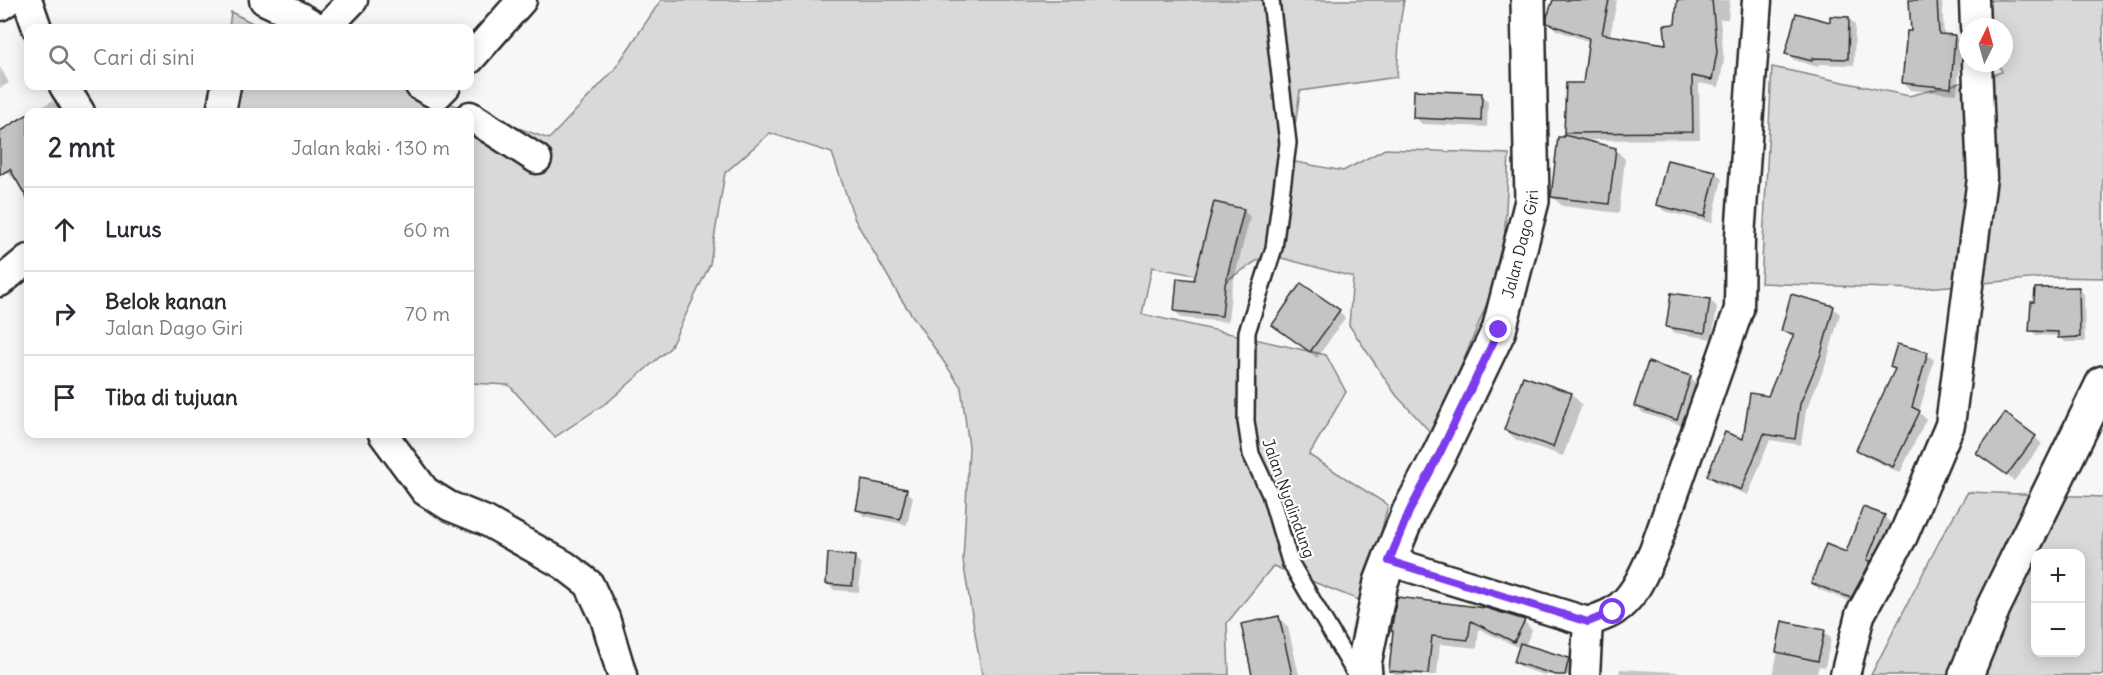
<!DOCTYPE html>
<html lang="id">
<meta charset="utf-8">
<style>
:root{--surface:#fff;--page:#f7f7f7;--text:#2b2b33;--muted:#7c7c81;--line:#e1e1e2}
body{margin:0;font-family:Delius,sans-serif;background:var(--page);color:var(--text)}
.controls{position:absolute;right:18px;bottom:18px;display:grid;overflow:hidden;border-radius:12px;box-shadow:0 3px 15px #0003}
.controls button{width:54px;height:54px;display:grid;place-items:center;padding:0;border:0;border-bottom:2px solid var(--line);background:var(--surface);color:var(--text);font:30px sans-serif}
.compass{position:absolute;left:1959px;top:18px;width:54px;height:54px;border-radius:50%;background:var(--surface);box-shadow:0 3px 15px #0003;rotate:5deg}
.stop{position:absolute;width:18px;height:18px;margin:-14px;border:4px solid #7c3aed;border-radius:50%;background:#fff}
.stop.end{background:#7c3aed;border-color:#fff;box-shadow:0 2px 6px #0008}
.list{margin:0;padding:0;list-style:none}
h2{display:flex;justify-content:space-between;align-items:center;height:78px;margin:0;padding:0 24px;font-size:26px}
h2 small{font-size:20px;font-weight:400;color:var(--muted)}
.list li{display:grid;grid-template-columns:39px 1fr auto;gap:18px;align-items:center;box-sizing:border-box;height:84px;padding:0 24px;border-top:2px solid var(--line)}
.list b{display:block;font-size:22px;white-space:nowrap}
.list p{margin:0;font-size:20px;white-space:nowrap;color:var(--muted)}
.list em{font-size:20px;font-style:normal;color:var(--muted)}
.icon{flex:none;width:33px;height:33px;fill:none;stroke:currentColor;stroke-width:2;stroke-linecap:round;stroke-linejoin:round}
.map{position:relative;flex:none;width:2103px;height:675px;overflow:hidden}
.search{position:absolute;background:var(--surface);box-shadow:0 3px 15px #0003;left:24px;top:24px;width:450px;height:66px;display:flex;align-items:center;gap:15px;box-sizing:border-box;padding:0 21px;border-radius:12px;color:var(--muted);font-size:22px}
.panel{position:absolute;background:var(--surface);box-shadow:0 3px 15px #0003;left:24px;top:108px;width:450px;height:330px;border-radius:12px}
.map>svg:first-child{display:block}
.green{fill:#d9d9d9;stroke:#828282;stroke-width:1.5;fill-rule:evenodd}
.shadow{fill:#0003}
.building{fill:#c4c4c4;stroke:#2b2b2b;stroke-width:1.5}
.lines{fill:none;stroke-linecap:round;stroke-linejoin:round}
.lane-casing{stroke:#2b2b2b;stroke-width:20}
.street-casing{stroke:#2b2b2b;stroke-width:33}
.secondary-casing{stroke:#2b2b2b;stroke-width:38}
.lane{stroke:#fff;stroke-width:15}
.street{stroke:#fff;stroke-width:28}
.secondary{stroke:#fff;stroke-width:33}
.route{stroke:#7c3aed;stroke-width:8}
.labels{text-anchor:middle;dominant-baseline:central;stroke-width:4.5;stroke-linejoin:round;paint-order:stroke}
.street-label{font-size:16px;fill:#2b2b2b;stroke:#fff}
</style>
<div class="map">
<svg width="2103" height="675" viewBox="0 0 2103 675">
<rect width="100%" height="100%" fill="#f7f7f7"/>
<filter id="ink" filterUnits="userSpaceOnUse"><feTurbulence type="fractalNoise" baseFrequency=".0167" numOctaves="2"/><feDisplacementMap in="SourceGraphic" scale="12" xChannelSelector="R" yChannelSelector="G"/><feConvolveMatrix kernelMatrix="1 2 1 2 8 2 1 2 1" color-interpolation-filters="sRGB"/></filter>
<g filter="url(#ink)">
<g class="green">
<polygon points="661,0 1404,0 1400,24 1397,77 1300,91 1290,161 1343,171 1385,149 1509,154 1503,264 1433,435 1396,395 1349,325 1353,277 1267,254 1226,281 1152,267 1142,314 1326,355 1346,392 1309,455 1388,505 1364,602 1273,566 1227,623 1229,675 982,675 963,561 969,447 961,387 901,299 855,220 832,153 770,133 725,173 710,264 670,348 609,401 555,437 509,385 470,383 470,112 230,112 228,86 401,86 549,139 614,70"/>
<polygon points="1968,0 2103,0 2103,278 2052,277 1914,289 1761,283 1772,67 1909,96 2002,72 1998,63 2004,63 2004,27 1982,27"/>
<polygon points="231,12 262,28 229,28"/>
<path d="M 1968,492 L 2103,497 L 2103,675 L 1871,675 L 1942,536 ZM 2036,554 L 2080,554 L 2080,652 L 2036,652 Z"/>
</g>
<g class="shadow">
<polygon points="1555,0 1617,0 1610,36 1668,46 1677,25 1679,0 1730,0 1728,19 1720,19 1724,60 1719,87 1699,83 1700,139 1581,140 1615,149 1625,159 1619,213 1562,206 1552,196 1572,139 1565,132 1584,85 1590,42 1556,30 1549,22"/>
<polygon points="1910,0 1942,0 1944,36 1955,37 1962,43 1957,94 1910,90 1904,83 1913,33"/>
<polygon points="1849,18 1855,25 1854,65 1819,64 1818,67 1794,60 1787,54 1831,24"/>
<polygon points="0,67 9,83 0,88"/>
<polygon points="1481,95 1488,102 1487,127 1422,124 1415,117"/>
<polygon points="52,101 63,112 33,112"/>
<polygon points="28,115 28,197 18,180 16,181 6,171 0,160 0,132"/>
<polygon points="1668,161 1716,173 1722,179 1712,223 1664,211 1657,204"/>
<polygon points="1243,210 1250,217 1231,292 1228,322 1182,318 1175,311"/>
<polygon points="2079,289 2084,294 2085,342 2065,342 2059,336 2036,335 2031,330"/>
<polygon points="1710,300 1717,307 1712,339 1675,333 1668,327"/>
<polygon points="1833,308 1840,314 1827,361 1806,411 1801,445 1770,440 1748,495 1716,483 1709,476 1744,441 1768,398 1794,338 1783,330"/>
<polygon points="1339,311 1345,318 1317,358 1274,325"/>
<polygon points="1927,354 1934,360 1919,412 1926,419 1900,473 1865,456 1858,449 1895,371 1892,367"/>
<polygon points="1524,377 1572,394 1582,405 1563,456 1516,440 1506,430"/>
<polygon points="1690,377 1697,384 1683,426 1643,413 1636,406"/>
<polygon points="2035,437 2042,444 2014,481 1978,453"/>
<polygon points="906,491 913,497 907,525 864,516 857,509"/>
<polygon points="1884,517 1891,523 1857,604 1820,590 1813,583"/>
<polygon points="854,557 861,564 859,592 834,590 827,583"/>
<polygon points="1398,599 1524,621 1532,630 1525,646 1569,659 1575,666 1573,675 1544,675 1522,668 1515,662 1520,648 1479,629 1477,648 1440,644 1437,675 1396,675 1391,670 1394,633 1392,631"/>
<polygon points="1278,617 1288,627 1299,675 1254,675"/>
<polygon points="1784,622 1824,631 1831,638 1825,667 1819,666 1816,675 1773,675"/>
<polygon points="1620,669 1677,672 1680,675 1619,675"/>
</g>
<g class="building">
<polygon points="1553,0 1609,0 1602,34 1666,44 1664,25 1675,24 1677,0 1712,0 1717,52 1712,80 1692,76 1693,132 1564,133 1566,83 1583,83 1589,38 1547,23 1547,17"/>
<polygon points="1909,0 1937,0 1939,34 1955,35 1951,88 1902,83 1907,31 1911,31"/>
<polygon points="1796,13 1830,22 1830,16 1849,17 1848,59 1812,58 1812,61 1785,54"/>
<polygon points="1414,90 1482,93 1481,121 1413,118"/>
<polygon points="28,114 28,200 10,169 0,175 0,131"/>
<polygon points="1564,135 1616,148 1609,204 1551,197 1558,137 1564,137"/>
<polygon points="1667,160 1716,171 1705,217 1656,205"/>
<polygon points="1214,202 1244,209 1225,285 1222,316 1174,311 1177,278 1194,280"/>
<polygon points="1301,283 1340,310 1310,352 1272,325"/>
<polygon points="2079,287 2080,337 2058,338 2058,332 2029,331 2031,302 2034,302 2035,288"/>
<polygon points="1671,293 1710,299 1705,333 1666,327"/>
<polygon points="1791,294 1834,306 1821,354 1800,404 1795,439 1764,434 1741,490 1707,476 1725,432 1743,439 1750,393 1768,396 1794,334 1781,331"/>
<polygon points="1897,344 1928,352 1912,407 1920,411 1893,467 1856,450 1895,369 1890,367"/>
<polygon points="1648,362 1691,376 1677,420 1634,406"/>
<polygon points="1523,376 1572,393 1553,447 1504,430"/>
<polygon points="2005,413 2036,436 2007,475 1976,453"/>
<polygon points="862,480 907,489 900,519 856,510"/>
<polygon points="1863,507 1885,515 1867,560 1871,561 1851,598 1811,583 1826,544 1846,552"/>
<polygon points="828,553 855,556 852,586 826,584"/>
<polygon points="1397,597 1486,608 1525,620 1514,642 1471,621 1468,640 1432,636 1428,674 1389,671 1393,631 1391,631"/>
<polygon points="1279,616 1292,675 1252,675 1241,624"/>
<polygon points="1782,621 1825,630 1818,661 1776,652"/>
<polygon points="1520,643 1569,658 1565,675 1556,675 1514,662"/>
</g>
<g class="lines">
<g class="lane-casing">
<polyline id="lane" points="1271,0 1288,143 1274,248 1247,332 1246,421 1251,454 1270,494 1290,562 1356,675"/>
</g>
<g class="street-casing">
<g id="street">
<polyline points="264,0 300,17 318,28"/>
<polyline points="1974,0 1975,27"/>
<polyline points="28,2 37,28"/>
<polyline points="0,6 7,1"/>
<polyline points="328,26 353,0"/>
<polyline points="470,59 522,0"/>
<polyline points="64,86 80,112"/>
<polyline points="420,86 437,95 446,86"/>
<polyline points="221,112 226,86"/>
<polyline points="470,116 537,159"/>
<polyline points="0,282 28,259"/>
<polyline points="383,434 425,491 449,506 486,521 564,565 589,584 605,618 622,675"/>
<path d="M 1389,561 L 1588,622 C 1597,618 1607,616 1615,610 C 1635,597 1644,572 1654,551 L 1739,309 L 1740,236 L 1757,0"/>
<polyline points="1585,675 1588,622"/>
<polyline points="1845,675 1860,615 1903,536 1950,425 1982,178 1977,63"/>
</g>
</g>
<g class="secondary-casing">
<g id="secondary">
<path id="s1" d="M 1365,675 L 1364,664 L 1381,582 L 1389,561 L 1409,512 L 1440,453 L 1499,330 L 1532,201 L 1528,0"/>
<polyline points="1966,675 1993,608 2103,383"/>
</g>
</g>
<use href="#lane" class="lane"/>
<use href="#street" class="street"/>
<use href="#secondary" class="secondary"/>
</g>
</g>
<g class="lines" filter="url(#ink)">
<polyline class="route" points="1499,330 1440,453 1409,512 1389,561 1588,622 1613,612"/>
</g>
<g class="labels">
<g class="street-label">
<text stroke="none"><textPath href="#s1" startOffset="462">Jalan Dago Giri</textPath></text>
<text transform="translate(1289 498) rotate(70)">Jalan Nyalindung</text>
</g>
</g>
</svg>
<div class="controls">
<button>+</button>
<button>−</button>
</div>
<svg class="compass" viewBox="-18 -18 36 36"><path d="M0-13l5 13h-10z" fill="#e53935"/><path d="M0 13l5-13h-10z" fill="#7c7c81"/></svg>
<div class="stop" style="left:1613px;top:612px"></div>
<div class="stop end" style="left:1499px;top:330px"></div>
<div class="search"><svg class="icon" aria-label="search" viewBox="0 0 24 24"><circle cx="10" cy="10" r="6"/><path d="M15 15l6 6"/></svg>Cari di sini</div>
<section class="panel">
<h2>2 mnt<small>Jalan kaki · 130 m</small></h2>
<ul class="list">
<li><svg class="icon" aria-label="ahead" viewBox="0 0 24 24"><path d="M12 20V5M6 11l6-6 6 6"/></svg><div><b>Lurus</b></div><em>60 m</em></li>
<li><svg class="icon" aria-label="right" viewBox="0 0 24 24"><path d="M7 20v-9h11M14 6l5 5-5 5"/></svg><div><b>Belok kanan</b><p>Jalan Dago Giri</p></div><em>70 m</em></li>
<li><svg class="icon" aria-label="arrive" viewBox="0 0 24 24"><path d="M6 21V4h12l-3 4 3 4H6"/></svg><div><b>Tiba di tujuan</b></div></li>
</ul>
</section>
</div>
